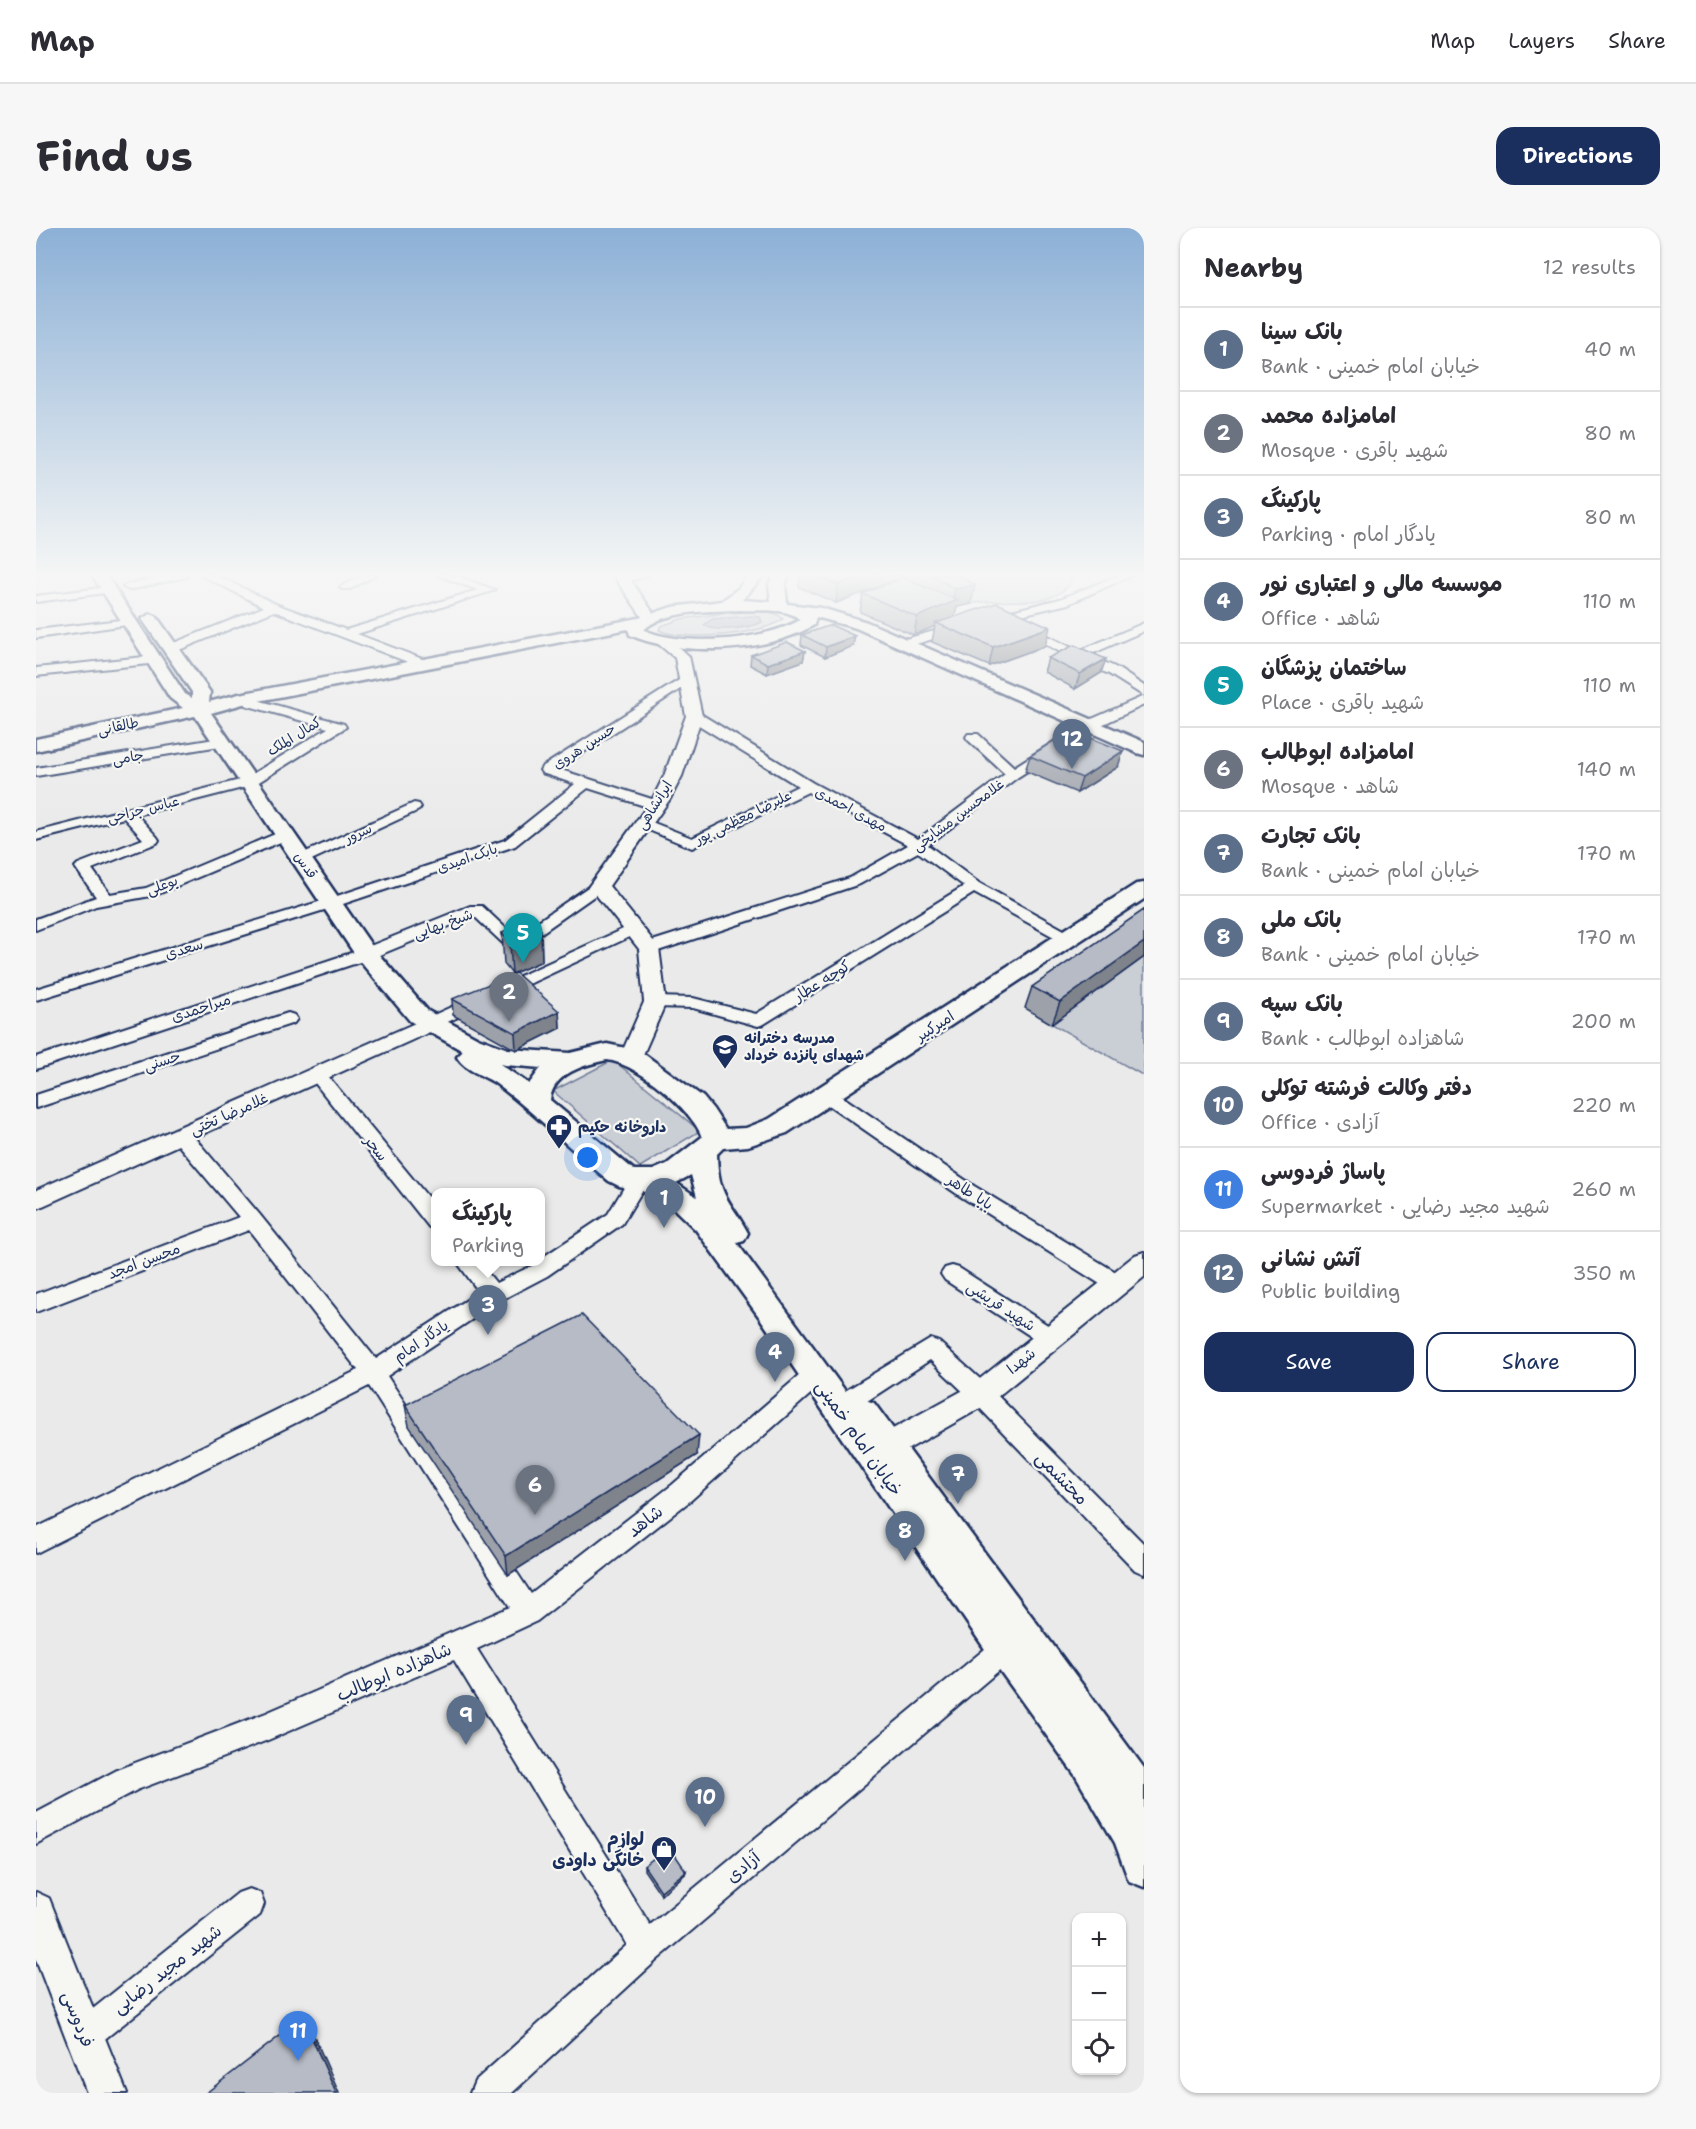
<!DOCTYPE html>
<meta charset="utf-8">
<style>
:root{--surface:#fff;--page:#f7f7f7;--text:#2b2b33;--muted:#7c7c81;--line:#e1e1e2;--accent:#1b2f5e}
body{margin:0;font-family:"Shantell Sans","Playpen Sans Arabic",sans-serif;background:var(--page);color:var(--text)}
.controls{position:absolute;right:18px;bottom:18px;display:grid;overflow:hidden;border-radius:12px;box-shadow:0 2px 4px #0004}
.controls button{width:54px;height:54px;display:grid;place-items:center;padding:0;border:0;border-bottom:2px solid var(--line);background:var(--surface);color:var(--text);font:30px sans-serif}
.you{position:absolute;left:552px;top:930px;width:21px;height:21px;margin:-15px;border:4px solid #fff;border-radius:50%;background:#1a73e8;box-shadow:0 0 0 9px #1a73e833}
.badge{display:grid;place-items:center;width:39px;height:39px;border-radius:50%;background:var(--accent);color:#fff;font-size:20px;font-weight:700}
.pin{position:absolute;translate:-50% -50px;filter:drop-shadow(0 2px 3px #0008)}
.pin::after{content:'';position:absolute;top:32px;width:21px;height:18px;background:inherit;clip-path:polygon(0 0,100% 0,50% 100%)}
.popup{position:absolute;left:395px;top:960px;width:114px;height:78px;box-sizing:border-box;display:grid;place-content:center;border-radius:12px;background:var(--surface);filter:drop-shadow(0 2px 4px #0005);font-size:20px;white-space:nowrap;color:var(--muted)}
.popup b{font-size:22px;color:var(--text)}
.popup::after{content:'';position:absolute;left:50%;top:100%;margin-left:-12px;border:12px solid transparent;border-top-color:var(--surface)}
.list{margin:0;padding:0;list-style:none}
h2{display:flex;justify-content:space-between;align-items:center;height:78px;margin:0;padding:0 24px;font-size:26px}
h2 small{font-size:20px;font-weight:400;color:var(--muted)}
.list li{display:grid;grid-template-columns:39px 1fr auto;gap:18px;align-items:center;box-sizing:border-box;height:84px;padding:0 24px;border-top:2px solid var(--line)}
.list b{display:block;font-size:22px;white-space:nowrap}
.list p{margin:0;font-size:20px;white-space:nowrap;color:var(--muted)}
.list em{font-size:20px;font-style:normal;color:var(--muted)}
.actions{display:flex;gap:12px;padding:18px 24px}
.actions a{flex:1;padding:14px 0;border:2px solid var(--accent);border-radius:18px;text-align:center;font-size:21px;color:var(--accent)}
.actions .main{background:var(--accent);color:#fff}
.icon{flex:none;width:33px;height:33px;fill:none;stroke:currentColor;stroke-width:2;stroke-linecap:round;stroke-linejoin:round}
.map{position:relative;flex:none;width:1108px;height:1865px;overflow:hidden;border-radius:18px}
header{display:flex;align-items:center;gap:36px;box-sizing:border-box;height:84px;padding:0 30px;background:var(--surface);border-bottom:2px solid var(--line)}
header strong{font-size:28px}
nav{display:flex;gap:33px;margin-inline-start:auto;font-size:21px}
.intro{display:flex;align-items:center;justify-content:space-between;box-sizing:border-box;height:144px;padding:0 36px}
h1{margin:0;font-size:42px}
.button{padding:15px 27px;border-radius:18px;background:var(--accent);color:#fff;font-size:21px;font-weight:700}
main{display:flex;gap:36px;padding:0 36px}
aside{flex:1;background:var(--surface);border-radius:18px;box-shadow:0 2px 4px #0004}
.map>svg:first-child{display:block}
.green{fill:#caced5;stroke:#727e9a;stroke-width:1.5}
.water{fill:#a2aaba;stroke:#6c7995;stroke-width:1.5}
.lines{fill:none;stroke-linecap:round;stroke-linejoin:round}
.minor-casing{stroke:#1b2f5e;stroke-width:4}
.tertiary-casing{stroke:#1b2f5e;stroke-width:4}
.secondary-casing{stroke:#1b2f5e;stroke-width:5}
.minor{fill:#f6f6f2;fill-rule:evenodd}
.tertiary{fill:#f6f6f2;fill-rule:evenodd}
.secondary{fill:#f6f6f2;fill-rule:evenodd}
.wall{fill:#9da1aa;stroke:#1b2f5e;stroke-width:1.5}
.shaded-wall{fill:#7f838b;stroke:#1b2f5e;stroke-width:1.5}
.building{fill:#b6bbc6;stroke:#1b2f5e;stroke-width:1.5}
.labels{text-anchor:middle;dominant-baseline:central;stroke-width:4.5;stroke-linejoin:round;paint-order:stroke}
.far-street-label{font-size:14px;fill:#1b2f5e;stroke:#f6f6f2}
.street-label{font-size:15px;fill:#1b2f5e;stroke:#f6f6f2}
.poi-label{font-size:15px;font-weight:bold;fill:#1b2f5e;stroke:#f6f6f2;text-anchor:start}
.near-street-label{font-size:18px;fill:#1b2f5e;stroke:#f6f6f2}
.near-poi-label{font-size:18px;font-weight:bold;fill:#1b2f5e;stroke:#f6f6f2;text-anchor:end}
</style>
<header>
<strong>Map</strong>
<nav><a>Map</a><a>Layers</a><a>Share</a></nav>
</header>
<div class="intro"><h1>Find us</h1><a class="button">Directions</a></div>
<main>
<div class="map">
<svg width="1108" height="1865" viewBox="0 0 1108 1865">
<rect width="100%" height="100%" fill="#e9eae9"/>
<filter id="ink" filterUnits="userSpaceOnUse"><feTurbulence type="fractalNoise" baseFrequency=".0167" numOctaves="2"/><feDisplacementMap in="SourceGraphic" scale="12" xChannelSelector="R" yChannelSelector="G"/><feConvolveMatrix kernelMatrix="1 2 1 2 8 2 1 2 1" color-interpolation-filters="sRGB"/></filter>
<g filter="url(#ink)">
<g class="green">
<path d="M 888,347 L 1034,347 L 1035,355 C 1011,385 967,367 935,376 Z"/>
<path d="M 691,385 C 705,385 738,379 747,391 C 728,407 644,414 623,402 L 625,398 L 645,391 Z"/>
<polygon points="1108,729 1108,848 1016,796"/>
<polygon points="577,832 664,903 604,939 517,863"/>
</g>
<path class="water" d="M 716,388 L 724,389 L 726,394 C 715,400 677,405 668,397 L 676,391 Z"/>
<g class="lines">
<g class="minor-casing">
<g id="minor">
<polygon points="132,347 151,347 150,349 93,362 87,359 89,357"/>
<polygon points="165,347 179,347 242,377 310,402 442,362 401,347 417,347 459,362 321,406 389,432 391,435 385,439 238,383 138,424 130,424 130,418 228,379"/>
<polygon points="327,347 340,347 314,361 306,361 304,359"/>
<polygon points="595,347 612,347 588,355 583,352"/>
<polygon points="1083,347 1097,347 1032,376 955,394 949,391 951,389 1024,371"/>
<polygon points="73,359 79,362 77,364 0,374 0,368"/>
<polygon points="93,391 97,392 97,396 0,410 0,402"/>
<polygon points="1108,395 1108,403 1053,427 1081,440 1108,458 1108,468 1073,446 1037,431 982,401 988,397 992,399 1043,423"/>
<polygon points="924,396 930,400 928,402 866,420 860,416 862,413"/>
<polygon points="118,428 124,432 122,435 0,448 0,440"/>
<polygon points="651,447 657,451 655,454 522,541 625,574 627,577 625,580 615,580 552,560 479,618 301,678 0,772 0,761 289,672 469,612 539,556 506,545 504,542 506,539"/>
<polygon points="1108,468 1108,477 1059,500 982,549 892,617 943,655 1039,708 1041,711 1039,714 1027,714 938,665 728,796 722,798 657,780 619,779 613,778 610,774 613,770 619,769 657,770 720,786 928,658 882,624 824,656 619,724 607,724 605,720 607,716 814,650 872,617 772,564 656,620 603,598 601,595 603,592 608,591 656,610 762,558 653,491 652,488 653,485 663,485 777,555 882,611 969,546 932,512 930,509 932,506 942,506 978,539 1049,494"/>
<polygon points="214,470 308,496 310,499 218,557 101,587 121,609 123,612 121,615 56,641 74,666 110,660 244,604 254,604 256,607 254,610 120,667 60,678 0,702 0,691 60,669 39,639 42,636 107,611 88,590 0,612 0,604 208,551 292,500 209,477 208,474 209,471"/>
<polygon points="185,510 192,514 190,517 0,548 0,540"/>
<polygon points="378,575 383,576 385,579 383,582 271,634 266,636 258,631 261,628"/>
<polygon points="563,653 571,658 568,661 484,720 472,720 438,688 336,730 0,841 0,829 324,722 434,678 446,678 479,709 558,655"/>
<polygon points="598,696 606,701 604,704 403,798 391,798 388,794 391,790"/>
<polygon points="252,785 258,787 261,791 258,795 0,880 0,867"/>
<polygon points="281,840 287,842 400,979 400,1002 393,999 275,850 272,846 275,842"/>
<polygon points="791,861 798,863 938,958 1088,1049 1091,1055 1088,1061 1080,1063 1072,1061 924,968 784,871 782,867 784,863"/>
<polygon points="145,900 152,902 224,987 340,1131 443,1064 421,1034 443,1034 460,1055 504,1034 504,1031 572,986 595,948 602,946 609,948 612,953 586,996 511,1048 465,1072 351,1148 495,1366 636,1257 771,1141 779,1139 787,1141 790,1148 787,1155 654,1273 501,1393 441,1421 614,1697 961,1411 970,1407 979,1411 983,1420 979,1429 622,1731 476,1865 434,1865 439,1853 591,1717 418,1432 232,1512 101,1562 0,1616 0,1585 83,1541 230,1485 474,1379 333,1158 0,1325 0,1300 322,1142 213,1002 0,1084 0,1066 203,989 138,912 135,907 138,902"/>
<polygon points="916,1038 923,1040 1021,1103 1024,1109 1021,1115 1013,1118 1005,1115 909,1052 905,1046 909,1040"/>
<polygon points="895,1111 903,1114 953,1159 1108,1316 1108,1346 1099,1342 937,1173 894,1132 825,1177 817,1180 809,1177 806,1170 809,1163"/>
<polygon points="213,1661 224,1665 228,1676 224,1687 60,1818 49,1823 38,1818 33,1807 38,1796 202,1665"/>
</g>
</g>
<g class="tertiary-casing">
<g id="tertiary">
<polygon points="577,347 591,347 621,390 619,393 609,393"/>
<polygon points="627,410 632,411 653,428 666,488 646,548 634,571 573,658 623,720 630,774 606,829 603,834 595,836 587,834 584,829 608,774 603,721 553,658 617,570 628,548 650,488 639,430 620,414"/>
<polygon points="386,792 394,794 397,799 394,804 0,981 0,962"/>
<polygon points="1108,1024 1108,1049 955,1174 862,1227 852,1231 842,1227 837,1218 842,1209 935,1158 1099,1027"/>
<polygon points="0,1664 13,1670 91,1865 51,1865 0,1732"/>
</g>
</g>
<g class="secondary-casing">
<path id="secondary" d="M 56,347 L 70,347 L 149,466 L 156,470 L 156,464 L 106,391 L 114,386 L 120,388 L 174,464 L 173,474 L 203,466 L 603,390 L 636,379 L 686,373 L 703,360 L 712,347 L 728,347 L 706,372 L 735,374 L 733,356 L 738,347 L 753,347 L 749,356 L 751,376 L 785,380 L 831,394 L 1108,514 L 1108,527 L 1101,525 L 820,400 L 780,389 L 778,397 C 732,425 643,429 594,407 L 592,401 L 207,476 L 175,485 L 338,721 L 392,783 L 442,810 L 472,821 L 534,825 L 571,816 L 604,823 L 667,869 L 677,881 L 690,901 L 710,900 L 733,891 L 1100,656 L 1108,655 L 1108,671 L 751,905 L 712,918 L 687,920 L 681,926 C 682,970 694,971 712,1005 L 708,1013 L 701,1015 L 818,1175 L 827,1171 L 838,1175 L 1108,1540 L 1108,1659 L 1093,1653 L 1079,1615 L 1039,1547 L 957,1433 L 724,1090 L 660,1002 L 633,976 L 607,963 L 583,958 L 573,953 C 534,921 499,885 459,855 C 447,847 428,842 421,829 L 427,823 L 374,793 L 322,731 L 159,488 L 0,523 L 0,511 L 147,480 L 134,470 ZM 705,382 C 722,383 753,379 764,392 C 728,413 647,419 608,402 C 626,382 679,383 705,382 ZM 571,832 C 600,835 657,882 666,909 L 631,936 L 617,942 L 598,942 L 514,872 C 517,845 548,837 571,832 ZM 464,836 L 469,837 L 505,840 L 493,856 ZM 655,947 L 661,969 L 640,955 Z"/>
</g>
<use href="#minor" class="minor"/>
<use href="#tertiary" class="tertiary"/>
<use href="#secondary" class="secondary"/>
</g>
<g class="wall">
<polygon points="764,347 921,347 935,376 921,379 918,389 1009,418 953,438 896,414 899,398 878,407 824,384 827,366 856,353 800,375 763,359"/>
<polygon points="766,407 817,418 789,429 765,417"/>
<polygon points="769,423 767,433 731,446 714,437 715,427"/>
<polygon points="1012,430 1065,445 1039,461 1008,444"/>
<polygon points="994,528 1082,539 1041,565 989,543"/>
<polygon points="1108,682 1108,729 1016,796 989,780 996,759"/>
<polygon points="505,702 506,733 476,746 468,736 466,705"/>
<polygon points="416,771 523,783 524,800 480,822 417,787"/>
<polygon points="369,1177 661,1227 472,1347 373,1198"/>
<polygon points="608,1638 650,1643 649,1646 625,1667 608,1642"/>
</g>
<g class="shaded-wall">
<polygon points="829,347 866,347 865,350 800,375 802,357"/>
<polygon points="939,357 935,376 921,379 918,390 900,395 899,398 878,407 881,389 916,374 919,361"/>
<polygon points="1014,399 1009,418 953,438 957,419"/>
<polygon points="819,408 817,418 789,429 790,419"/>
<polygon points="769,423 767,433 731,446 732,436"/>
<polygon points="1070,431 1065,445 1039,461 1044,446"/>
<polygon points="1087,523 1082,539 1041,565 1046,550"/>
<polygon points="505,702 506,733 476,746 474,715"/>
<polygon points="1108,714 1108,729 1016,796 1024,774"/>
<polygon points="523,783 524,800 480,822 479,805"/>
<polygon points="663,1207 661,1227 472,1347 470,1328"/>
<polygon points="650,1643 649,1646 625,1667 625,1663"/>
<polygon points="267,1790 275,1801 303,1865 300,1865"/>
</g>
<g class="building">
<polygon points="779,347 829,347 802,357"/>
<polygon points="895,347 921,347 939,357 919,361"/>
<polygon points="866,350 922,372 881,389 827,366"/>
<polygon points="961,375 1014,399 957,419 900,395"/>
<polygon points="795,397 819,408 790,419 766,407"/>
<polygon points="751,414 769,423 732,436 715,427"/>
<polygon points="1038,417 1070,431 1044,446 1012,430"/>
<polygon points="1035,502 1087,523 1046,550 994,528"/>
<polygon points="1108,682 1108,714 1024,774 996,759"/>
<polygon points="496,692 505,702 474,715 466,705"/>
<polygon points="480,745 523,783 479,805 416,771"/>
<polygon points="546,1087 663,1207 470,1328 369,1177"/>
<polygon points="633,1618 650,1643 625,1663 608,1638"/>
<polygon points="267,1790 300,1865 170,1865"/>
</g>
</g>
<linearGradient id="sky" x2="0" y2="1"><stop stop-color="#8cb0d6"/><stop offset="0.57" stop-color="#f5f6f5"/><stop offset="1" stop-color="#f5f6f5" stop-opacity="0"/></linearGradient>
<rect width="1108" height="608" fill="url(#sky)"/>
<defs>
<g id="school-pin" transform="scale(1.35)"><path d="M0 17L-7.5 6A9.5 9.5 0 1 1 7.5 6Z" fill="#1b2f5e" stroke="#f6f6f2"/><path d="M0-5L7-2L0 1L-7-2ZM-4 1L0 2.5L4 1V4Q0 6-4 4Z" fill="#fff"/></g>
<g id="pharmacy-pin" transform="scale(1.35)"><path d="M0 17L-7.5 6A9.5 9.5 0 1 1 7.5 6Z" fill="#1b2f5e" stroke="#f6f6f2"/><path d="M-2-6h4v4h4v4h-4v4h-4v-4h-4v-4h4Z" fill="#fff"/></g>
<g id="shop-pin" transform="scale(1.35)"><path d="M0 17L-7.5 6A9.5 9.5 0 1 1 7.5 6Z" fill="#1b2f5e" stroke="#f6f6f2"/><path d="M-5-2.5h2.3a2.7 3.5 0 0 1 5.4 0H5L5.5 6h-11ZM-1.5-2.5h3a1.5 2.3 0 0 0-3 0Z" fill="#fff"/></g>
</defs>
<g fill-rule="evenodd">
<use href="#school-pin" x="689" y="819"/>
<use href="#pharmacy-pin" x="523" y="899"/>
<use href="#shop-pin" x="628" y="1621"/>
</g>
<g class="labels">
<g class="far-street-label">
<text transform="translate(82 498) rotate(-12)">طالقانی</text>
<text transform="translate(258 508) rotate(-32)">کمال الملک</text>
<text transform="translate(548 518) rotate(-33)">حسین هروی</text>
<text transform="translate(92 529) rotate(-9)">جامی</text>
<text transform="translate(618 577) rotate(-58)">ایرانشاهی</text>
<text transform="translate(107 581) rotate(-14)">عباس جراحی</text>
<text transform="translate(815 581) rotate(28)">مهدی احمدی</text>
<text transform="translate(922 587) rotate(-37)">غلامحسین مشایخی</text>
<text transform="translate(707 589) rotate(-26)">علیرضا معظمی پور</text>
<text transform="translate(322 605) rotate(-25)">سرور</text>
<text transform="translate(431 630) rotate(-19)">بابک امیدی</text>
<text transform="translate(270 637) rotate(56)">قدس</text>
<text transform="translate(126 657) rotate(-20)">بوعلی</text>
</g>
<g class="street-label">
<text transform="translate(407 696) rotate(-20)">شیخ بهایی</text>
<text transform="translate(148 721) rotate(-17)">سعدی</text>
<text transform="translate(786 753) rotate(-32)">کوچه عطار</text>
<text transform="translate(165 780) rotate(-18)">میراحمدی</text>
<text transform="translate(899 798) rotate(-33)">امیرکبیر</text>
<text transform="translate(126 833) rotate(-18)">حسنی</text>
<text transform="translate(193 886) rotate(-24)">غلامرضا تختی</text>
<text transform="translate(340 920) rotate(51)">سحر</text>
<text transform="translate(934 964) rotate(33)">بابا طاهر</text>
<text transform="translate(108 1033) rotate(-21)">محسن امجد</text>
<text transform="translate(965 1078) rotate(33)">شهید قریشی</text>
<text transform="translate(385 1113) rotate(-34)">یادگار امام</text>
<text transform="translate(985 1133) rotate(-39)">شهدا</text>
</g>
<g class="poi-label">
<text x="708" y="810">مدرسه دخترانه<tspan x="708" dy="17">شهدای پانزده خرداد</tspan></text>
<text x="542" y="899">داروخانه حکیم</text>
</g>
<g class="near-street-label">
<text transform="translate(823 1210) rotate(55)">خیابان امام خمینی</text>
<text transform="translate(1026 1250) rotate(46)">محتشمی</text>
<text transform="translate(609 1293) rotate(-38)">شاهد</text>
<text transform="translate(358 1444) rotate(-23)">شاهزاده ابوطالب</text>
<text transform="translate(707 1639) rotate(-40)">آزادی</text>
<text transform="translate(131 1741) rotate(-38)">شهید مجید رضایی</text>
<text transform="translate(42 1791) rotate(69)">فردوسی</text>
</g>
<g class="near-poi-label">
<text x="608" y="1611">لوازم<tspan x="608" dy="21">خانگی داودی</tspan></text>
</g>
</g>
</svg>
<div class="controls">
<button>+</button>
<button>−</button>
<button><svg class="icon" aria-label="locate" viewBox="0 0 24 24"><circle cx="12" cy="12" r="6"/><path d="M12 2v4M12 18v4M2 12h4M18 12h4"/></svg></button>
</div>
<div class="you"></div>
<div class="pin badge" style="left:628px;top:1000px;background:#5c6f8a">1</div>
<div class="pin badge" style="left:473px;top:794px;background:#6b7280">2</div>
<div class="pin badge" style="left:452px;top:1107px;background:#5c6f8a">3</div>
<div class="popup"><b>پارکینگ</b>Parking</div>
<div class="pin badge" style="left:739px;top:1154px;background:#5c6f8a">4</div>
<div class="pin badge" style="left:487px;top:735px;background:#0f9aa8">5</div>
<div class="pin badge" style="left:499px;top:1287px;background:#6b7280">6</div>
<div class="pin badge" style="left:922px;top:1276px;background:#5c6f8a">7</div>
<div class="pin badge" style="left:869px;top:1333px;background:#5c6f8a">8</div>
<div class="pin badge" style="left:430px;top:1517px;background:#5c6f8a">9</div>
<div class="pin badge" style="left:669px;top:1599px;background:#5c6f8a">10</div>
<div class="pin badge" style="left:262px;top:1833px;background:#3f7fe0">11</div>
<div class="pin badge" style="left:1036px;top:541px;background:#5c6f8a">12</div>
</div>
<aside>
<h2>Nearby<small>12 results</small></h2>
<ul class="list">
<li><span class="badge" style="background:#5c6f8a">1</span><div><b>بانک سینا</b><p>Bank · خیابان امام خمینی</p></div><em>40 m</em></li>
<li><span class="badge" style="background:#6b7280">2</span><div><b>امامزاده محمد</b><p>Mosque · شهید باقری</p></div><em>80 m</em></li>
<li><span class="badge" style="background:#5c6f8a">3</span><div><b>پارکینگ</b><p>Parking · یادگار امام</p></div><em>80 m</em></li>
<li><span class="badge" style="background:#5c6f8a">4</span><div><b>موسسه مالی و اعتباری نور</b><p>Office · شاهد</p></div><em>110 m</em></li>
<li><span class="badge" style="background:#0f9aa8">5</span><div><b>ساختمان پزشگان</b><p>Place · شهید باقری</p></div><em>110 m</em></li>
<li><span class="badge" style="background:#6b7280">6</span><div><b>امامزاده ابوطالب</b><p>Mosque · شاهد</p></div><em>140 m</em></li>
<li><span class="badge" style="background:#5c6f8a">7</span><div><b>بانک تجارت</b><p>Bank · خیابان امام خمینی</p></div><em>170 m</em></li>
<li><span class="badge" style="background:#5c6f8a">8</span><div><b>بانک ملی</b><p>Bank · خیابان امام خمینی</p></div><em>170 m</em></li>
<li><span class="badge" style="background:#5c6f8a">9</span><div><b>بانک سپه</b><p>Bank · شاهزاده ابوطالب</p></div><em>200 m</em></li>
<li><span class="badge" style="background:#5c6f8a">10</span><div><b>دفتر وکالت فرشته توکلی</b><p>Office · آزادی</p></div><em>220 m</em></li>
<li><span class="badge" style="background:#3f7fe0">11</span><div><b>پاساژ فردوسی</b><p>Supermarket · شهید مجید رضایی</p></div><em>260 m</em></li>
<li><span class="badge" style="background:#5c6f8a">12</span><div><b>آتش نشانی</b><p>Public building</p></div><em>350 m</em></li>
</ul>
<div class="actions"><a class="main">Save</a><a>Share</a></div>
</aside>
</main>
